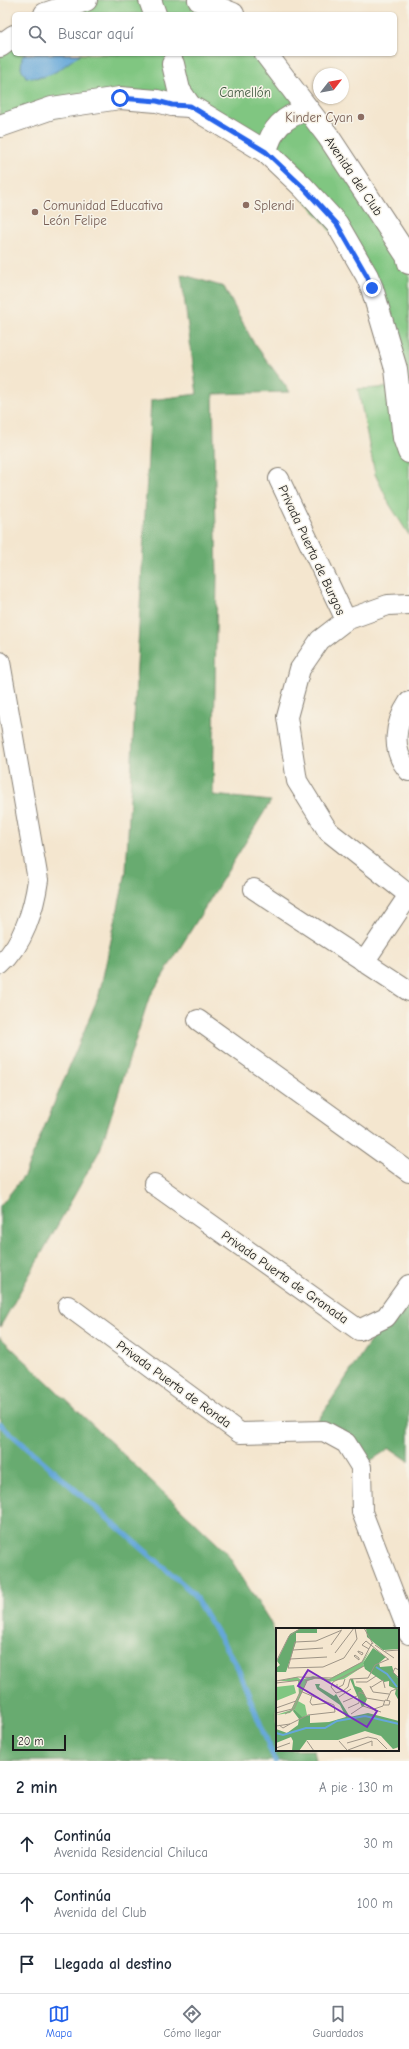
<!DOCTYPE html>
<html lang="es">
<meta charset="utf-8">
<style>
:root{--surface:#fff;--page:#f2f2f3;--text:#1f2937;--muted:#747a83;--line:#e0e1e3;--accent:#2563eb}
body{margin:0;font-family:"Comic Neue",sans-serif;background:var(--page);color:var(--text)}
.compass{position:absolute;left:313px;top:68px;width:36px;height:36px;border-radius:50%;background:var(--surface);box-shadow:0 1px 3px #0004;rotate:59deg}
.scale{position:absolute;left:12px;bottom:10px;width:54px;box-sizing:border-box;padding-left:4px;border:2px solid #1c1c1c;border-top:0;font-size:11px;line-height:14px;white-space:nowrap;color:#1c1c1c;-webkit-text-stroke:3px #f7f3e8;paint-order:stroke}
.stop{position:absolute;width:12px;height:12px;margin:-9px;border:3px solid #2563eb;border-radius:50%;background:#fff}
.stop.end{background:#2563eb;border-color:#fff;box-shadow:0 1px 4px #0008}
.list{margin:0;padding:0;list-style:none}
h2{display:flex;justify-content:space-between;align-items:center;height:52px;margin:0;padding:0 16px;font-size:17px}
h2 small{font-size:13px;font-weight:400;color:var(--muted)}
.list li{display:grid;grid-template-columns:26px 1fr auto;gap:12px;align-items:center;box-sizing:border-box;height:60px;padding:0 16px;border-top:1px solid var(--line)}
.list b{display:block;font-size:15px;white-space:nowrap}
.list p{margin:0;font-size:13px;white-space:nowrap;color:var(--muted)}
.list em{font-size:13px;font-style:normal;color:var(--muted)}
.icon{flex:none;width:22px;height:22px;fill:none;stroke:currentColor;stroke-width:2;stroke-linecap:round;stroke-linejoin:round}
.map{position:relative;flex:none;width:409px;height:1761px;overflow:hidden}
.search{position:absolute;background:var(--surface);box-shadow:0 1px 3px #0004;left:12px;right:12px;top:12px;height:44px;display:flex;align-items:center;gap:10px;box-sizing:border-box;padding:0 14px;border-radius:6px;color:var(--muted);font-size:15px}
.sheet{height:232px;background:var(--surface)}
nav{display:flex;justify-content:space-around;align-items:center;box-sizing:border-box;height:56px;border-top:1px solid var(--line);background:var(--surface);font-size:11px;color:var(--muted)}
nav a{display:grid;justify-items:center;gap:2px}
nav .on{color:var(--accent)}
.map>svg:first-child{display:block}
.green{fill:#80c681;stroke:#4e714e}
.forest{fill:#68ab6f;stroke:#426446}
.water{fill:#65a7d9;stroke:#40627a}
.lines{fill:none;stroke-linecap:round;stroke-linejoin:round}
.stream{stroke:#65a7d9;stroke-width:5.5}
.minor-casing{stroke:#888176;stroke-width:22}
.tertiary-casing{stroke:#888176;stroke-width:24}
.minor{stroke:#fff;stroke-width:20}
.tertiary{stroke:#fff;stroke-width:22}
.route{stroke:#2563eb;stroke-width:5}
.education-dot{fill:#8d6e63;stroke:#f7f3e8;stroke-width:1.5}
.labels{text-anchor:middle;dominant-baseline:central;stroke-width:3;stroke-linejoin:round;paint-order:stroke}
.park-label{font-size:13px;fill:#3f583f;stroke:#f7f3e8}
.education-label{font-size:13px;fill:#785e54;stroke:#f7f3e8;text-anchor:start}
.street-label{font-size:13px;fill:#1c1c1c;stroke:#f7f3e8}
.inset-river{fill:none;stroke:#65a7d9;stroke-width:2}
.inset-road{fill:none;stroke:#9e9587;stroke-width:1}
.view{fill:#7b2cbf;fill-opacity:0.15;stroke:#7b2cbf;stroke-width:2}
.inset-edge{fill:none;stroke:#1c1c1c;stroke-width:2}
</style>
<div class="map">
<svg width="409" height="1761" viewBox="0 0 409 1761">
<rect width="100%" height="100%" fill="#f7f3e8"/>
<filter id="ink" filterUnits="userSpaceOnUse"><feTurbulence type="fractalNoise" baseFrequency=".025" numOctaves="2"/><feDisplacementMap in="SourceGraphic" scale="8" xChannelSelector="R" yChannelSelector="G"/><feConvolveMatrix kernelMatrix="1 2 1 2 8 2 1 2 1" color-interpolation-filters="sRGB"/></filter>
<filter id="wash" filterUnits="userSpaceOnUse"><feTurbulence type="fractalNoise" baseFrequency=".012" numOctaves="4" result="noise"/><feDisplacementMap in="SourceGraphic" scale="16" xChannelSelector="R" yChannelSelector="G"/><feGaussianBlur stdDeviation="0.9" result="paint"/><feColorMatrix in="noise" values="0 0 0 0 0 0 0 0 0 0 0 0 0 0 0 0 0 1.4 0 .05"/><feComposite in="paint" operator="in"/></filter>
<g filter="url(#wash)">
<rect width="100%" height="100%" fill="#f4e6cf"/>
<g class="green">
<polygon points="63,0 149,0 154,14 44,14"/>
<polygon points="151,0 196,0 230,14 156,14"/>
<polygon points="14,36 14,54 168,54 172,65 173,100 0,126 0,45"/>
<polygon points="170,54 265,54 306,109 267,142 191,106"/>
<polygon points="307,110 409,263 409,535 390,505 375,474 358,389 397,387 367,276 266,152"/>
</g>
<g class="forest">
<polygon points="181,274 224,287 252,340 290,392 213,394 217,578 213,795 271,801 149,998 100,1150 0,1327 0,1206 24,1176 99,995 126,872 151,400 197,394"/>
<polygon points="409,1285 409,1461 390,1448 361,1467 346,1443 311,1431 386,1317"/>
<polygon points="0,1337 226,1552 269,1620 277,1637 277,1750 314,1750 316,1761 0,1761"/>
</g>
<path class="water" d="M 25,54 L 81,54 C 61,67 51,81 26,77 L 21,68 L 22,57 Z"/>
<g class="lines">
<polyline class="stream" points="0,1424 192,1592 237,1666 275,1761"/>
</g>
</g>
<g filter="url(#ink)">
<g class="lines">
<g class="minor-casing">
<g id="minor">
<polyline points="279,479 346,620"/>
<polyline points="409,604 388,605 346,620 320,640 300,669 287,717 297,781 328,831 409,895"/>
<path d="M 0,662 L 38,880 C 34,909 23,945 0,965"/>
<path d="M 409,702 C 395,723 390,750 409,771"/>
<polyline points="254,889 409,991"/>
<polyline points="364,962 409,895"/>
<polyline points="198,1020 409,1172"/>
<polyline points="154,1184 359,1330 386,1317 409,1285"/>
<polyline points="68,1306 240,1433 324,1431 346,1443 361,1467 362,1512 409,1634"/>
</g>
</g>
<g class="tertiary-casing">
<g id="tertiary">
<polyline points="150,0 155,14"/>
<polyline points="199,0 233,14"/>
<polyline points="45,14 86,0"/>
<polyline points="0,46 14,36"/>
<polyline points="266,54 328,136 407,256 409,263"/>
<polyline points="173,64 179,90 190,106 266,152 303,187 337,224 367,276 372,288 396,369 404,438 409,452"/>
<polyline points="0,126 52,108 120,98 157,101 172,105 190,106"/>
<path d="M 266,152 C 271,129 284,116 307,110"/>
</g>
</g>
<use href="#minor" class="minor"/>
<use href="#tertiary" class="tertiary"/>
</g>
</g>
<g class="lines" filter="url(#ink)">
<polyline class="route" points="120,98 157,101 172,105 190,106 266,152 303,187 337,224 367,276 372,288"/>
</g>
<g class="education-dot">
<circle cx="361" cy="117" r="4"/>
<circle cx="246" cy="205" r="4"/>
<circle cx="35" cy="212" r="4"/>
</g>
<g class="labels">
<g class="park-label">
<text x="245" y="92">Camellón</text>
</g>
<g class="education-label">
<text x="353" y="117" text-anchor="end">Kinder Cyan</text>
<text x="43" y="205">Comunidad Educativa<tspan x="43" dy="15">León Felipe</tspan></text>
<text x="254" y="205">Splendi</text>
</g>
<g class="street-label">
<text transform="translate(354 176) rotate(56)">Avenida del Club</text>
<text transform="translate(312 550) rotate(65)">Privada Puerta de Burgos</text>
<text transform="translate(285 1277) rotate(35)">Privada Puerta de Granada</text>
<text transform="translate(174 1384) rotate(36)">Privada Puerta de Ronda</text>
</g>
</g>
<g transform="translate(276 1628)">
<rect width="123" height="123" fill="#f4e6cf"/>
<path d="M 94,22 L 87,35 L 88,38 L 68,51 L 53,54 L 42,50 L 31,53 L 22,73 L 29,77 L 31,87 L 26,90 L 18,81 L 14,85 L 0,87 L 15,82 L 23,67 L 22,53 L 2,53 L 21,49 L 25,52 L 37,48 L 53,51 L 86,34 ZM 18,57 L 20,65 L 0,73 L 0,59 Z" fill="#80c681"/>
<path d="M 25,0 L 41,1 L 41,5 L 20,5 L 20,14 L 10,44 L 0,44 L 0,40 L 4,37 L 1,33 L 14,6 ZM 90,0 L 123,0 L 123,21 L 107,22 L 91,9 ZM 97,20 L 110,29 L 103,35 L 104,39 L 116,38 L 118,45 L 123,51 L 123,73 L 119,66 L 120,61 L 113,58 L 113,53 L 108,54 L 89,41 L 87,35 ZM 74,51 L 77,51 L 79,58 L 85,60 L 91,71 L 88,78 L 86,79 ZM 39,56 L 44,56 L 43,59 L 58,68 L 60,66 L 74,89 L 92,85 L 123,93 L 123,119 L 117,121 L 105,108 L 89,103 L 62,112 L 31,112 L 23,123 L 16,123 L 17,113 L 15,109 L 0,115 L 0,101 L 11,105 L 22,97 L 23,91 L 17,83 L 18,81 L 26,89 L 34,87 L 34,95 L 53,94 L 70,89 L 64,77 L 41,61 Z" fill="#68ab6f"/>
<path class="inset-river" d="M 100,39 L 111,46 L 121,59M 0,105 L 7,107 L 30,100 L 49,100 L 61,93 L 89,88 L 123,96"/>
<path class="inset-road" d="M 28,0 L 50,0M 88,0 L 97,16M 66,2 L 40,13 L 19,14 L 12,40 L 47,39 L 68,30 L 81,11 L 79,0M 55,17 L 65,3M 99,17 L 118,30M 93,21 L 86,17 L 90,13 L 112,31M 17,22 L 47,20M 82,23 L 87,25 L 86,27 L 82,24 ZM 109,23 L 123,22M 59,25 L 78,0M 79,27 L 83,30 L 83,32 L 78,28 ZM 14,31 L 51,29M 0,34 L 13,8 L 25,0M 123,42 L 119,40 L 117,44 L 123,50M 0,53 L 22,49 L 56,50 L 86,34 L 96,15M 29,53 L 39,50 L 55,52M 80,54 L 91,54 L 100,48M 0,55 L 26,52M 61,56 L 61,60 L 67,57 L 69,51M 94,58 L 97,64 L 113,66M 55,59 L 60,65 L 67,63 L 72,59 L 74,51 L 92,50 L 99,37 L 113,31M 55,59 L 57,54 L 88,38M 94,60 L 107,52 L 109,60M 86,62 L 90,70 L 108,73M 36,68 L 34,74 L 36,77 L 52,75M 63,69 L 75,61M 111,72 L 115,63 L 123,60M 67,74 L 81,68M 0,80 L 20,73M 72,80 L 83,75 L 83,64 L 88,66M 98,81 L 107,78 L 109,72 L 114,73 L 113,77 L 108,77M 0,85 L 16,81 L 24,64 L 25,53 L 28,49M 9,86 L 18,81 L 31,53M 75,86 L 87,78 L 105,84M 3,97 L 7,100 L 14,96M 0,98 L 14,96 L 32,87 L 59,84 L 58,77 L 24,63M 31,113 L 38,123M 63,113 L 71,122M 71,115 L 92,109 L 101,111 L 111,121M 0,120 L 14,115M 72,122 L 96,113 L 96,118"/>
<path class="view" d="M 32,42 L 101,83 L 91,99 L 22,58 Z"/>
<rect width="123" height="123" class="inset-edge"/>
</g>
</svg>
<svg class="compass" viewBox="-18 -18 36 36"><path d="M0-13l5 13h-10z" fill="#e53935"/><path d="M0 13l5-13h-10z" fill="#747a83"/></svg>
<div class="scale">20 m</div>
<div class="stop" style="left:120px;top:98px"></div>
<div class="stop end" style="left:372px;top:288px"></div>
<div class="search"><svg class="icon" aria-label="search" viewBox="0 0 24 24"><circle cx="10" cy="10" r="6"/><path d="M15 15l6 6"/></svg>Buscar aquí</div>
</div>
<section class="sheet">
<h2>2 min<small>A pie · 130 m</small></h2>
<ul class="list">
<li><svg class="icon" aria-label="ahead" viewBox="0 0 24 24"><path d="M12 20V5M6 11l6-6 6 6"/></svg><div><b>Continúa</b><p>Avenida Residencial Chiluca</p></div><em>30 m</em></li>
<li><svg class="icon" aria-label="ahead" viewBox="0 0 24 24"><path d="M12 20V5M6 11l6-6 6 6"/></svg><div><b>Continúa</b><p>Avenida del Club</p></div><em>100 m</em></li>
<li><svg class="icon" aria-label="arrive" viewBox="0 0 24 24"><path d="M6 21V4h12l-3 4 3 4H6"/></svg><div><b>Llegada al destino</b></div></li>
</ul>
</section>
<nav>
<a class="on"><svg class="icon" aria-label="map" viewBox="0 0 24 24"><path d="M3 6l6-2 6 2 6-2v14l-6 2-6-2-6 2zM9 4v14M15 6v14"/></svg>Mapa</a>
<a><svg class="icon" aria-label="directions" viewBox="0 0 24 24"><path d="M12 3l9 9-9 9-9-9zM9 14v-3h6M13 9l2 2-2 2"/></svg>Cómo llegar</a>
<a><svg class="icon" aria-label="saved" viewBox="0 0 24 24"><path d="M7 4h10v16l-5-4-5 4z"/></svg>Guardados</a>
</nav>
